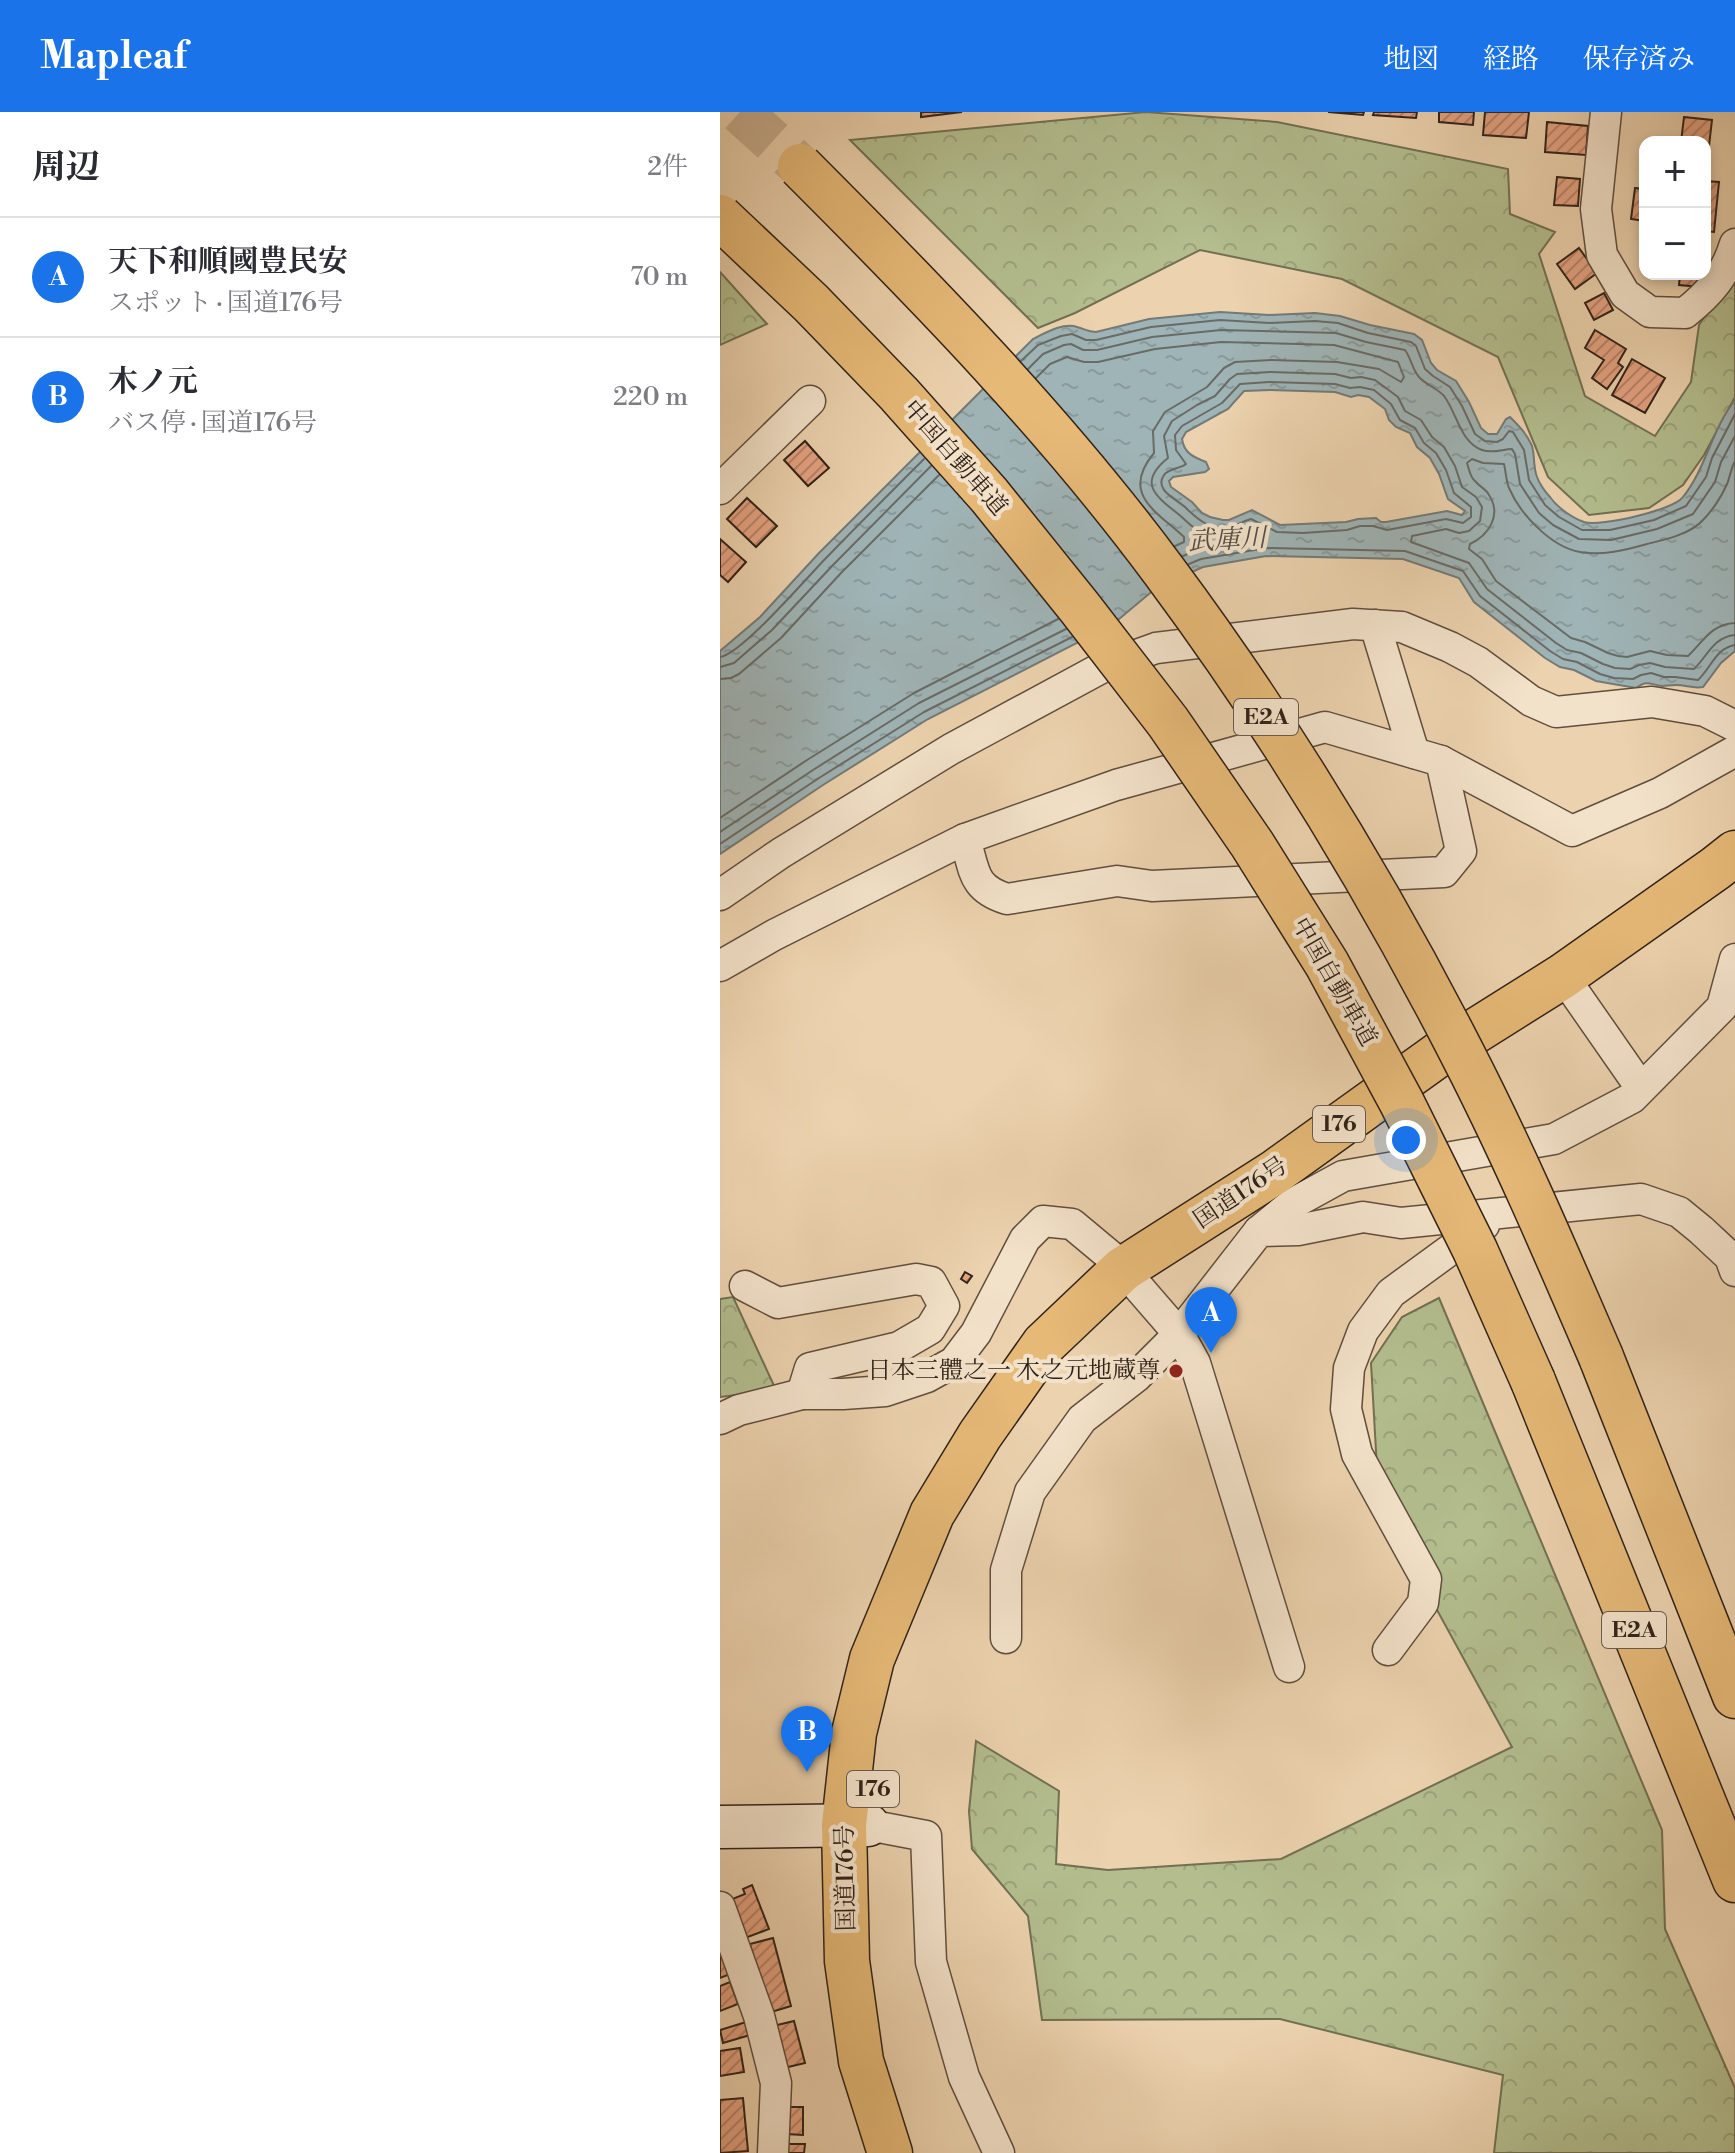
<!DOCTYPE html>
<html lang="ja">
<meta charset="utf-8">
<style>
:root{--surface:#fff;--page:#f2f2f3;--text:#2b2b33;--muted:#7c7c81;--line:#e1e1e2;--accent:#1a73e8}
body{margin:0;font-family:"Libre Bodoni","Noto Serif JP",serif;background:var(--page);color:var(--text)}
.controls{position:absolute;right:24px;top:24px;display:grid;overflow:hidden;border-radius:16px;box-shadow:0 4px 12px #0003}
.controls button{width:72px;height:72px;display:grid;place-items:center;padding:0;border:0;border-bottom:2px solid var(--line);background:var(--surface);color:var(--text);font:40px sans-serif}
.you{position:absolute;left:686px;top:1028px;width:28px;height:28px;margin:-20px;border:6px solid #fff;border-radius:50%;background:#1a73e8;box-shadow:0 0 0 12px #1a73e833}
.badge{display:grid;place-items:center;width:52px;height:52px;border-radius:50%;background:var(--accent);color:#fff;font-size:26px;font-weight:700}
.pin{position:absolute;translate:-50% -66px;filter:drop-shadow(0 2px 4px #0008)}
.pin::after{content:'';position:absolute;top:42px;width:28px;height:24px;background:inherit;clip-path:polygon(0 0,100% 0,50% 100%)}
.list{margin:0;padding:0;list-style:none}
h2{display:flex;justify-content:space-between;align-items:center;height:104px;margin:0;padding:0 32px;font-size:34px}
h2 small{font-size:26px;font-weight:400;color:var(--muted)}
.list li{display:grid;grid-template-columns:52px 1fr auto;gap:24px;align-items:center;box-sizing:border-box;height:120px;padding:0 32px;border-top:2px solid var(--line)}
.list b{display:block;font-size:30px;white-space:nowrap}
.list p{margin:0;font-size:26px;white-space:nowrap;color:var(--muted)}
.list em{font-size:26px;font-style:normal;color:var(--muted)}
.map{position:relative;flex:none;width:1015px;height:2041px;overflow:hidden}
header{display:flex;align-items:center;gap:48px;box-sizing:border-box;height:112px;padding:0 40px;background:var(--accent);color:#fff}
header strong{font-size:38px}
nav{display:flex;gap:44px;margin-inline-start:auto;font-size:28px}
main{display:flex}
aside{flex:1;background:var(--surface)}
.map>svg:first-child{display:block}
.forest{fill:url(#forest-crowns);stroke:#727053;stroke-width:2}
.water{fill:url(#water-ripples);stroke:#737a77;stroke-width:2;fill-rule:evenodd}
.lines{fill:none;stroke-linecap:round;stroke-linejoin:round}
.shore{stroke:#686b67;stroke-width:2}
.building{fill:url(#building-hatch);stroke:#312218;stroke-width:2}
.highway-tunnel{stroke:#c7af90;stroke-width:44;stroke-dasharray:44 22;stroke-linecap:butt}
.street-casing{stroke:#604e3e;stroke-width:33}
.secondary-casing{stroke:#312218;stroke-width:45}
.highway-casing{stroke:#312218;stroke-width:47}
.street{stroke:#f3e2ca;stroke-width:30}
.secondary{stroke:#f3e2ca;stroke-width:42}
.highway{stroke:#e6b977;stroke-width:44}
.highway-bridge-casing{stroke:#312218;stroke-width:47;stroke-linecap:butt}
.highway-bridge{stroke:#e6b977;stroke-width:44}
.poi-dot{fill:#8f2418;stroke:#f3e2ca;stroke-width:3}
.labels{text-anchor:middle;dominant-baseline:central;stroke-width:8;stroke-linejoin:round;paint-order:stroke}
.shield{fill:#f3e2ca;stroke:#6b5c4d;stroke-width:2}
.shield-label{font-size:22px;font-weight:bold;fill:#312218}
.street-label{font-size:24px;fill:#312218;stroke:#f3e2ca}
.poi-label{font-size:24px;fill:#312218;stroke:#f3e2ca;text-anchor:end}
.water-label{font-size:26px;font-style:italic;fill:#524e47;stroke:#f3e2ca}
</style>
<header>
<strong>Mapleaf</strong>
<nav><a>地図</a><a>経路</a><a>保存済み</a></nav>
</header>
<main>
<aside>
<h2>周辺<small>2件</small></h2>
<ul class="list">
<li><span class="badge">A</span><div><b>天下和順國豊民安</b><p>スポット · 国道176号</p></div><em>70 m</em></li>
<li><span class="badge">B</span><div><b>木ノ元</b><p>バス停 · 国道176号</p></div><em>220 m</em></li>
</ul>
</aside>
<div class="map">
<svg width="1015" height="2041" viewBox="0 0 1015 2041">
<defs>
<pattern id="forest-crowns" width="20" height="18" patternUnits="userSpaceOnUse" patternTransform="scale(2)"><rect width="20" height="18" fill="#b3bd8e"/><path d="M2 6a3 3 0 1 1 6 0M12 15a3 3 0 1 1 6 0" fill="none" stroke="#9aa27a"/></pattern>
<pattern id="water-ripples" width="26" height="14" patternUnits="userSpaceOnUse" patternTransform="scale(2)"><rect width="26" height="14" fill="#9fb4b6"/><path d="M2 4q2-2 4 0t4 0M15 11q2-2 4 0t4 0" fill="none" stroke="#899a9c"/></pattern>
<pattern id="building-hatch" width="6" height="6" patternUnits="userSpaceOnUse" patternTransform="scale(2)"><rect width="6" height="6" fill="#e5a382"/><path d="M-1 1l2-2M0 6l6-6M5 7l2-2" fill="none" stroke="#ba8469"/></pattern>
</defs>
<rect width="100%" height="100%" fill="#ecd2ae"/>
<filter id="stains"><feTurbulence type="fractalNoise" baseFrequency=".0025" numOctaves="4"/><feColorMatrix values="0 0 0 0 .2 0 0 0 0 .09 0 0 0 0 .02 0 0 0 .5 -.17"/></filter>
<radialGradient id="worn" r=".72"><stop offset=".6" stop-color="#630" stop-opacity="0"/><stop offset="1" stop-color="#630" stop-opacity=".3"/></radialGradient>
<g class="forest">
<polygon points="426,0 557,10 788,57 790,102 835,120 819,142 865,284 935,324 971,270 979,213 1015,156 1015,285 984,343 963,373 929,396 869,403 828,365 778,245 622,167 480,138 355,201 318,216 130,28"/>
<polygon points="0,160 47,212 0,233"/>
<polygon points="13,1185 56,1278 0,1285 0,1187"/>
<polygon points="719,1186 942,1718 945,1817 1015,1976 1015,2041 774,2041 783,1963 560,1907 322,1908 308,1804 252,1737 249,1699 256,1629 339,1679 336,1752 388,1758 561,1747 792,1635 659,1392 651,1251 682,1205"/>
</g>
<path class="water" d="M 500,200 L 549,203 L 595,201 L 620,204 L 650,213 L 694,222 L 702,228 L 711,251 L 717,258 L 736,269 L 749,290 L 761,316 L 768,322 L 777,322 L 786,307 L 790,305 C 799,314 807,322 812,334 C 815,344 813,355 817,365 C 819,371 825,380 830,385 C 837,395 852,406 864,410 C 881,415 953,398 963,385 C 986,356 992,317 1015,288 L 1015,539 L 1001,551 L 983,575 C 973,577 966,573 956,573 C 955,573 942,574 942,574 C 929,572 927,568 916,576 L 876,569 L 854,558 L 840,555 L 825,546 L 754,490 L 739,466 L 683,447 L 546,444 L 483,455 L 436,476 L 392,513 L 208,607 L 103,673 L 0,742 L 0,539 L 40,505 L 99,441 L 313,227 C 325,221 344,210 357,215 C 365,217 367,220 376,220 L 429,207 ZM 550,278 L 615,280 L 631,285 L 638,283 L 649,285 L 665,297 L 669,308 L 676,315 L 690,321 L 697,335 L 710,346 L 719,362 L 728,387 L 745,399 L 742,403 L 727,399 L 666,410 L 661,410 L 656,406 L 638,407 L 626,410 L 560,413 L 532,398 L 509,408 L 503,408 L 490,405 L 482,401 L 472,390 L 451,375 L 449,369 L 453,365 L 485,360 L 489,357 L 486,350 C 473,345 464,341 462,327 L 466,320 L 508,297 L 524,279 Z"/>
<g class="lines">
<g class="shore">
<polyline points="301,249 318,233 341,224 352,222 366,228 376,228 431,215 500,208 549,211 595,209 618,211 648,221 691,230 696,234 705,257 713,264 730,275 742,294 755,322 765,329 777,330 783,327 789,319 793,320 804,338 809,368 825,393 839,405 862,418 890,418 934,408 966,394 986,365 992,346 1015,302"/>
<path d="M 308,257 L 323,242 L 344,233 L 351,232 L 363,238 L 377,238 L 432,225 L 501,218 L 616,221 L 646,230 L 685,238 C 691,246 692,257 699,265 C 706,273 717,276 724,284 C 737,301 740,330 762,338 C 773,342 783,337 792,337 L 795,342 L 800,372 L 819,401 L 833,413 L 859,427 L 891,428 L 937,417 L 973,402 L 995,370 L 1001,350 L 1015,324"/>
<path d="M 316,266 L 330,252 L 347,245 L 364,250 L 378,250 L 435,237 L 501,230 L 614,233 L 678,250 L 684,265 L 681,270 L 659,257 L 617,250 L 551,248 L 515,250 L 504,256 L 487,275 L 445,300 L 433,319 L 434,341 C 400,382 436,399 464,425 L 464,430 L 455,434"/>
<path d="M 549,270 L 615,272 L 630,276 L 640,275 L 654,278 L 671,292 L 680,308 L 695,316 L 704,331 L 716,341 L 726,358 L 734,381 L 751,395 L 751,405 L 743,411 L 726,407 L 667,418 L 653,414 L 640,414 L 627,418 L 583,421 L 557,420 L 531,407 C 520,410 512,417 500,416 C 485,414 477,406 467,397 C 459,388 433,379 444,363 C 449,356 460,357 466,352 L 456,338 L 455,323 L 462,314 L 502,291 L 520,272 Z"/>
<path d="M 1015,349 C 1011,356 1010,365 1007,372 C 1002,384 992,399 983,408 C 971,422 944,428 927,432 C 906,438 882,444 860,440 C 831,435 800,402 789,376 C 786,369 786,360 784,352 L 763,351 L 752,347 L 747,351 C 749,357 750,365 755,369 C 760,375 766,377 769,383 C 782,403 769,423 750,432 L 749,437 L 762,447 L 776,469 L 851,526 L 865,530 L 888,541 L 898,544 L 907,545 L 930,539 L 947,543 L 968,544 C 983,530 991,512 1015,511"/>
<path d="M 463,444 L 477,438 L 500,434 L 503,430 L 501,426 C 476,422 474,415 457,401 C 434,383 418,370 448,346 L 444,324 L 452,309 L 477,293 L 495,284 L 510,267 L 517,262 L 550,260 L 615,262 L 631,266 L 641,265 L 655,268 L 678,285 L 685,299 L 701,308 L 712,325 L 724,335 L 735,354 L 742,375 L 756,385 L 762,395 L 760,409 L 749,419 L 739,421 L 726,417 L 692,424 L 691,430 L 749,451 L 767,477 L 836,531 L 847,538 L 861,541 L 883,552 L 895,556 L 910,557 L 919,553 L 930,551 L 945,555 L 974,557 C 987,545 993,525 1015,523"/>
<path d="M 469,452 L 481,447 L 546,436 L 685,439 L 743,459 L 760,484 L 830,539 L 843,547 L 857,550 L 880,562 L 894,566 L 913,567 L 921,563 L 931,561 L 944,565 L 955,565 L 978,568 C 991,556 996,536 1015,533"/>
<path d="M 0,545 C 22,542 89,463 108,444 C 140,411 172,379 204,347"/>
<polyline points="0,555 14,551 52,518 113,453 211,354"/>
<polyline points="0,567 11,566 19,562 61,526 121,461 219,363"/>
<polyline points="0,706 87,648 194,581 338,507"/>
<polyline points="0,720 93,658 199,591 346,517"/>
<polyline points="0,732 99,666 204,600 352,525"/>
</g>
</g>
<g class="building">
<polygon points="201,0 242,0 201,5"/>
<polygon points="608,0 644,0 643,3"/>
<polygon points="654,0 697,0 696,6 653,3"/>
<polygon points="719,0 754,0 753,13 719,10"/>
<polygon points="765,0 809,0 806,26 763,23"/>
<polygon points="964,5 992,8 987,51 985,51 985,30 961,30"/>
<polygon points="827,10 868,14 866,43 825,40"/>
<polygon points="837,65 860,67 858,94 834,93"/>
<polygon points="985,69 999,70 994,120 985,119"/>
<polygon points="915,76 925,77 925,109 911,107"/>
<polygon points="859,136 877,161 855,177 837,152"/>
<polygon points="960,162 982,162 981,175 959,173"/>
<polygon points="884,181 893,198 874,208 865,191"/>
<polygon points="875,218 906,237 898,251 903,255 887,277 872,266 884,248 865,236"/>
<polygon points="912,247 945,266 925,301 892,283"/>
<polygon points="85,329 109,356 88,374 64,348"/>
<polygon points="27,386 57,414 36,435 7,407"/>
<polygon points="0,427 26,450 8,470 0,463"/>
<polygon points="245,1160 252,1164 247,1171 241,1167"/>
<polygon points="32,1773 49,1817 25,1826 10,1788 25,1782 23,1777"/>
<polygon points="53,1826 71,1894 48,1901 30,1832"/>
<polygon points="0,1834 15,1860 0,1866"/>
<polygon points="10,1870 18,1892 0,1899 0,1874"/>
<polygon points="74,1909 85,1951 64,1956 53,1914"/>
<polygon points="26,1910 30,1923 3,1931 0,1918"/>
<polygon points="20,1936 24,1960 0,1964 0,1939"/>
<polygon points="23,1986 28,2039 0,2041 0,1988"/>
<polygon points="66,1995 83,1995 83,2023 66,2022"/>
<polygon points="65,2032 85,2032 84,2041 65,2041"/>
</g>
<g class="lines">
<polyline class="highway-tunnel" points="20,0 80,54"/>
<g class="street-casing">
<g id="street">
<path d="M 886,0 L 876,97 L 882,143 L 905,182 L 930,200 L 965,201 C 990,181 1005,164 1015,132"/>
<polyline points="0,377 90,289"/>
<polyline points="655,513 694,641"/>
<path d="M 245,727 C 255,759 252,776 287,787 L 397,769 L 432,774 L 724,760 L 741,739 L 721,649"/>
<polyline points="0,783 61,741 231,637 383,555 436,536 633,512 682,515 730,535 758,550 811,589 836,600 932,590 985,599 1015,614"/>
<polyline points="0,854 54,823 245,727 396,673 605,615 721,649 852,719 940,681 1015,639"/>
<polyline points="843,864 921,976"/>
<polyline points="539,1119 572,1092 623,1064 834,1027 912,986 1002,895 1015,847"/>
<polyline points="25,1174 58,1191 196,1167 211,1170 224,1194 210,1217 179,1235 90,1256 82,1282"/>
<polyline points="0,1307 19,1298 82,1282 123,1282 165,1279 207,1265 234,1250 256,1221 305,1127 323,1109 352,1112 394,1147 459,1222 539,1119 578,1118 643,1105 681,1111 921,1087 959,1100 981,1118 1010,1145 1015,1159"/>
<polyline points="286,1526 286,1458 310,1380 362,1307 416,1265 459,1222 475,1251 569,1555"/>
<polyline points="668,1538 703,1491 706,1467 637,1342 626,1297 629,1256 643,1219 671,1181 764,1113"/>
<polyline points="148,1713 206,1724 211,1850 244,1965 279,2041"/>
<polyline points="0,1795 39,1904 56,1971 53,2041"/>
</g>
</g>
<g class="secondary-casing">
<polyline id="secondary" points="0,1715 148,1713"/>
</g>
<g class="highway-casing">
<g id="highway">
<polyline points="881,1245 1015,1584"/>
<polyline points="813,1269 1015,1768"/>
<polyline points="170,2041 141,1949 127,1849 124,1713 134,1621 152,1547 212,1402 260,1323 324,1232 403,1157 555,1060 722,940 843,864 996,756 1015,741"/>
</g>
</g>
<use href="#street" class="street"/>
<use href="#secondary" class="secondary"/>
<use href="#highway" class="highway"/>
<g class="highway-bridge-casing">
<g id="highway-bridge">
<path d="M 80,54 C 208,182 336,313 444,459 C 557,611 656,773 742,941 C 793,1040 837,1143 881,1245"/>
<polyline points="0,105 91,191 179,282 269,383 360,496 448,610 532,732 607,852 682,991 755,1138 813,1269"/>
</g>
</g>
<use href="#highway-bridge" class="highway-bridge"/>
</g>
<circle class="poi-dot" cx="456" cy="1259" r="8"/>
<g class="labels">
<g class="shield">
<rect x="514" y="587" width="64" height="36" rx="6"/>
<rect x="593" y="994" width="52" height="36" rx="6"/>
<rect x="882" y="1500" width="64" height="36" rx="6"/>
<rect x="127" y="1659" width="52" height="36" rx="6"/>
</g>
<g class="shield-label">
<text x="546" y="605">E2A</text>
<text x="619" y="1012">176</text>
<text x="914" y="1518">E2A</text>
<text x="153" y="1677">176</text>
</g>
<g class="street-label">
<text transform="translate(235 346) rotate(49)">中国自動車道</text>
<text transform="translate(614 870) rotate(60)">中国自動車道</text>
<text transform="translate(521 1081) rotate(-34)">国道176号</text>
<text transform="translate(126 1766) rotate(-91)">国道176号</text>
</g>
<g class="poi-label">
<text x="440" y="1259">日本三體之一 木之元地蔵尊</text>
</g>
<g class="water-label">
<text transform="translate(507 428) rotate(-3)">武庫川</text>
</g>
</g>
<rect width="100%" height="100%" filter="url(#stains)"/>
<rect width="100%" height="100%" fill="url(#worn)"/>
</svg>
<div class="controls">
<button>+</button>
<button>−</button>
</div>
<div class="you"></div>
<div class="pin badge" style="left:491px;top:1241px">A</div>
<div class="pin badge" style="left:87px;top:1660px">B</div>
</div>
</main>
